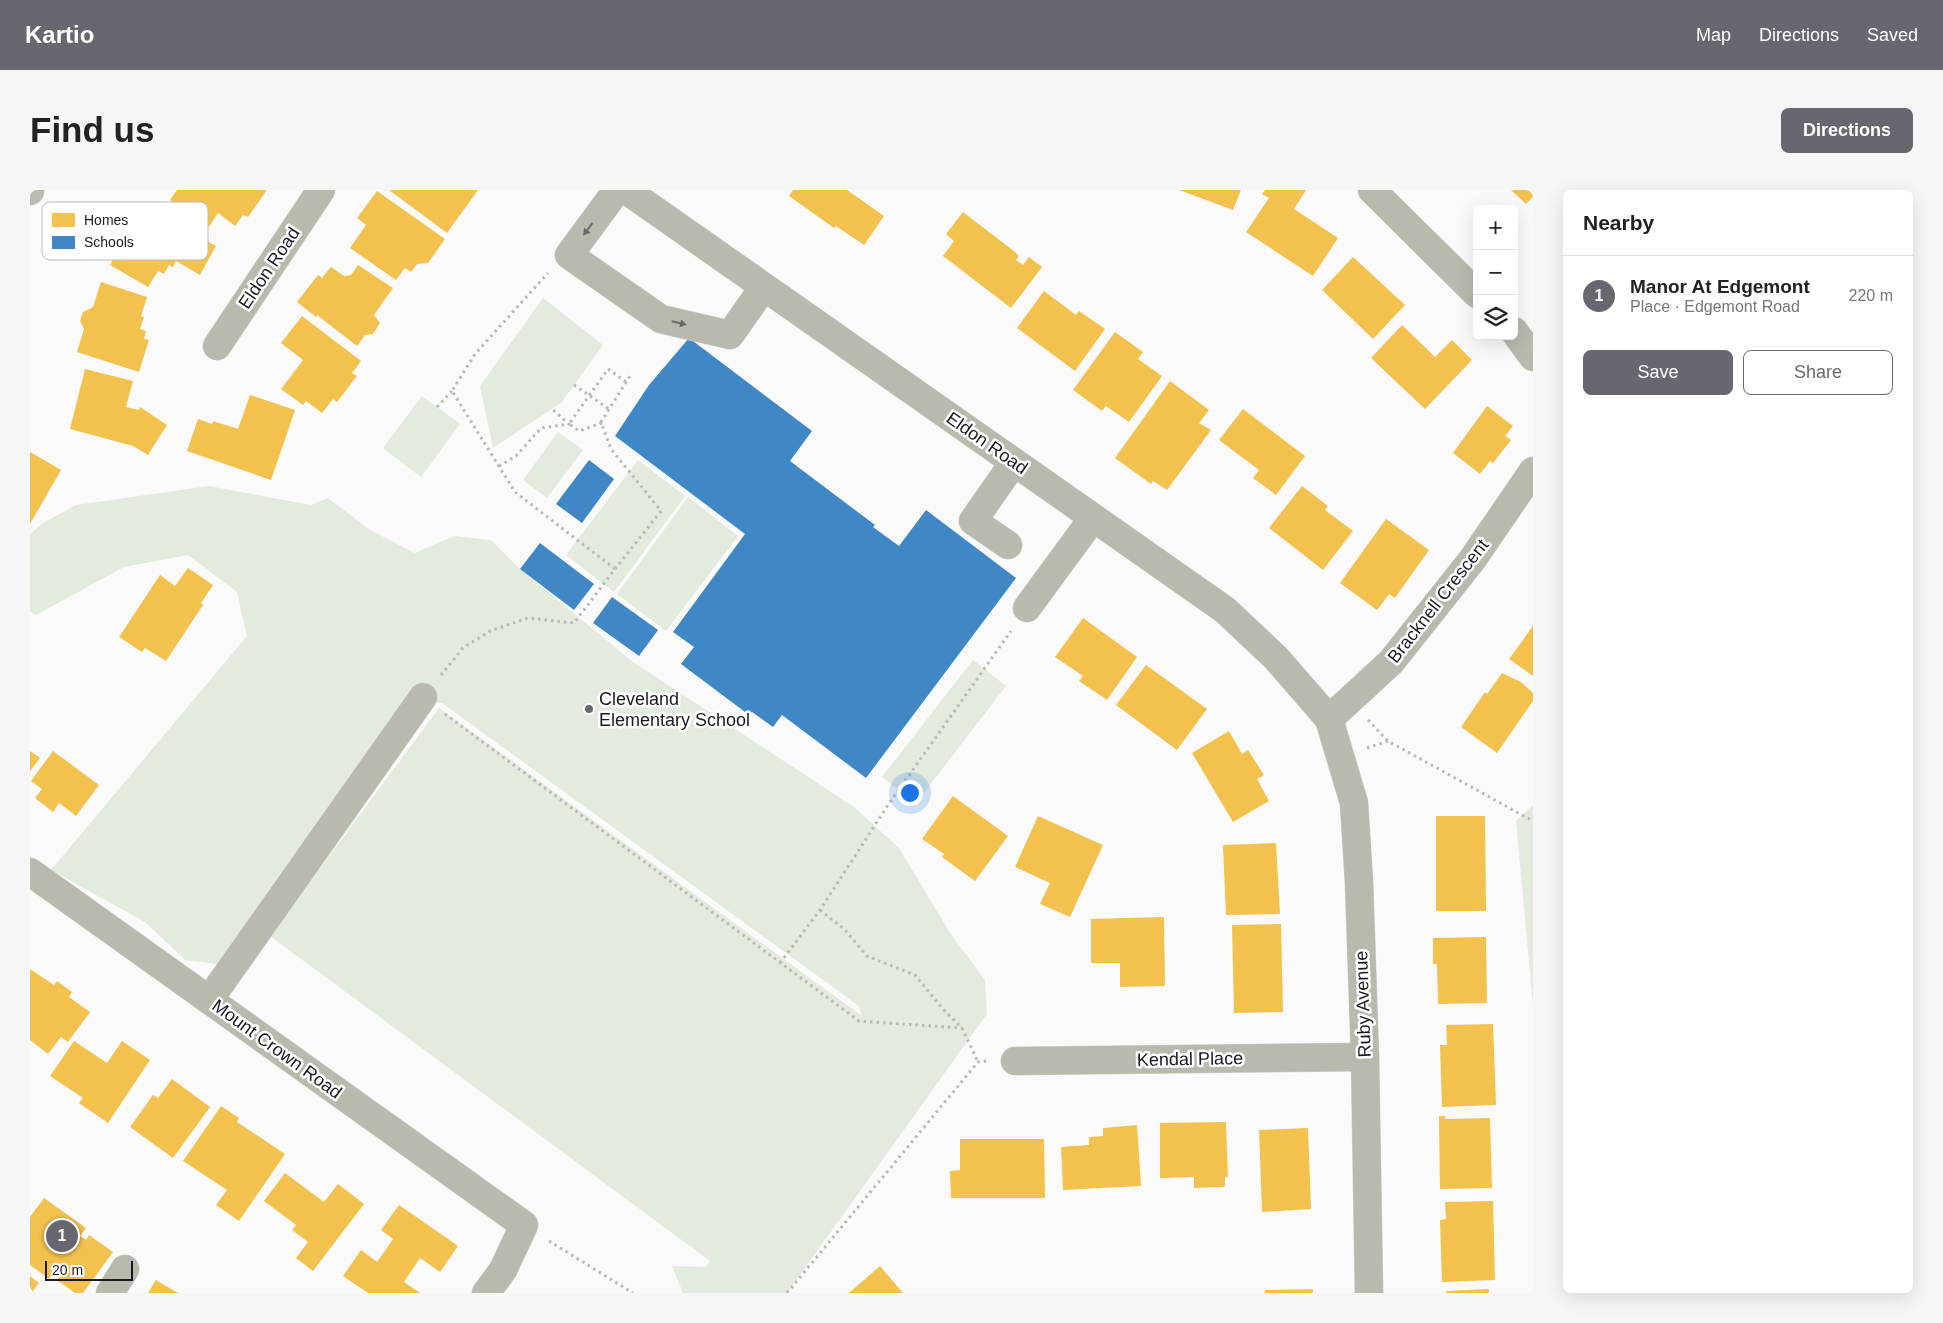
<!DOCTYPE html>
<meta charset="utf-8">
<style>
:root{--surface:#fff;--page:#f6f6f6;--text:#222;--muted:#767676;--line:#e0e0e0;--accent:#68676f}
body{margin:0;font-family:Arial,sans-serif;background:var(--page);color:var(--text)}
.controls{position:absolute;right:15px;top:15px;display:grid;overflow:hidden;border-radius:8px;box-shadow:0 5px 20px #0002}
.controls button{width:45px;height:45px;display:grid;place-items:center;padding:0;border:0;border-bottom:1px solid var(--line);background:var(--surface);color:var(--text);font:25px sans-serif}
.scale{position:absolute;left:15px;bottom:12px;width:88px;box-sizing:border-box;padding-left:5px;border:2px solid #1a1824;border-top:0;font-size:14px;line-height:18px;white-space:nowrap;color:#1a1824;-webkit-text-stroke:4px #fff;paint-order:stroke}
.you{position:absolute;left:879px;top:602px;width:18px;height:18px;margin:-12px;border:4px solid #fff;border-radius:50%;background:#1a73e8;box-shadow:0 0 0 8px #1a73e833}
.badge{display:grid;place-items:center;width:32px;height:32px;border-radius:50%;background:var(--accent);color:#fff;font-size:16px;font-weight:700}
.pin{position:absolute;translate:-50% -50%;border:2px solid #fff;box-shadow:0 1px 5px #0006}
.list{margin:0;padding:0;list-style:none}
h2{display:flex;justify-content:space-between;align-items:center;height:65px;margin:0;padding:0 20px;font-size:21px}
h2 small{font-size:16px;font-weight:400;color:var(--muted)}
.list li{display:grid;grid-template-columns:32px 1fr auto;gap:15px;align-items:center;box-sizing:border-box;height:80px;padding:0 20px;border-top:1px solid var(--line)}
.list b{display:block;font-size:19px;white-space:nowrap}
.list p{margin:0;font-size:16px;white-space:nowrap;color:var(--muted)}
.list em{font-size:16px;font-style:normal;color:var(--muted)}
.actions{display:flex;gap:10px;padding:15px 20px}
.actions a{flex:1;padding:11px 0;border:1px solid var(--accent);border-radius:8px;text-align:center;font-size:18px;color:var(--accent)}
.actions .main{background:var(--accent);color:#fff}
.icon{flex:none;width:28px;height:28px;fill:none;stroke:currentColor;stroke-width:2;stroke-linecap:round;stroke-linejoin:round}
.map{position:relative;flex:none;width:1503px;height:1103px;overflow:hidden;border-radius:8px}
header{display:flex;align-items:center;gap:30px;box-sizing:border-box;height:70px;padding:0 25px;background:var(--accent);color:#fff}
header strong{font-size:24px}
nav{display:flex;gap:28px;margin-inline-start:auto;font-size:18px}
.intro{display:flex;align-items:center;justify-content:space-between;box-sizing:border-box;height:120px;padding:0 30px}
h1{margin:0;font-size:35px}
.button{padding:12px 22px;border-radius:8px;background:var(--accent);color:#fff;font-size:18px;font-weight:700}
main{display:flex;gap:30px;padding:0 30px}
aside{flex:1;background:var(--surface);border-radius:8px;box-shadow:0 5px 20px #0002}
.map>svg:first-child{display:block}
.green{fill:#e3eade}
.homes{fill:#f2c14e}
.schools{fill:#3f88c5}
.lines{fill:none;stroke-linecap:round;stroke-linejoin:round}
.minor-casing{stroke:#d6d6d8;stroke-width:29}
.major-casing{stroke:#d6d6d8;stroke-width:29}
.path{stroke:#bab9b5;stroke-width:3;stroke-dasharray:2.5 4;stroke-linecap:butt}
.minor{stroke:#b9b9ae;stroke-width:28}
.major{stroke:#babab0;stroke-width:28}
.oneway{fill:#6a6869}
.poi-dot{fill:#68676f;stroke:#fff;stroke-width:2}
.labels{text-anchor:middle;dominant-baseline:central;stroke-width:5;stroke-linejoin:round;paint-order:stroke}
.street-label{font-size:18px;fill:#1a1824;stroke:#fff}
.poi-label{font-size:18px;fill:#1a1824;stroke:#fff;text-anchor:start}
.key{fill:#fff;stroke:#bababd;stroke-width:1}
.key-label{font-size:14px;fill:#1a1824}
</style>
<header>
<strong>Kartio</strong>
<nav><a>Map</a><a>Directions</a><a>Saved</a></nav>
</header>
<div class="intro"><h1>Find us</h1><a class="button">Directions</a></div>
<main>
<div class="map">
<svg width="1503" height="1103" viewBox="0 0 1503 1103">
<rect width="100%" height="100%" fill="#fafafa"/>
<g class="green">
<polygon points="513,108 573,155 531,213 463,258 450,196"/>
<polygon points="392,206 430,234 391,287 353,258"/>
<polygon points="528,242 553,260 517,308 493,290"/>
<polygon points="608,270 655,306 584,402 536,365"/>
<polygon points="179,296 281,315 298,308 340,340 385,363 424,346 461,350 490,379 603,472 824,617 869,658 920,743 955,790 957,824 757,1103 653,1103 642,1076 676,1077 680,1071 240,746 409,518 832,826 829,816 412,513 378,512 249,685 189,774 155,770 115,732 21,680 217,446 207,402 158,365 94,377 6,425 0,421 0,344 13,333 46,315"/>
<polygon points="658,307 708,346 636,441 587,404"/>
<polygon points="943,470 976,496 886,613 852,587"/>
<polygon points="1503,615 1503,815 1486,631"/>
</g>
<g class="homes">
<polygon points="147,0 237,0 218,27 213,25 205,36 188,23 179,37 140,10"/>
<polygon points="359,0 448,0 417,43"/>
<polygon points="763,0 817,0 854,26 834,55 806,36 804,38 759,6"/>
<polygon points="1149,0 1211,0 1203,20"/>
<polygon points="1235,0 1276,0 1264,19 1308,48 1283,86 1216,42 1239,8 1232,4"/>
<polygon points="1481,0 1503,0 1503,7 1496,14"/>
<polygon points="347,1 415,49 398,73 387,74 381,82 375,78 366,90 320,58 336,35 327,28"/>
<polygon points="114,15 186,56 170,85 146,71 143,77 139,75 134,84 128,81 118,97 80,75"/>
<polygon points="933,22 985,62 989,66 986,70 993,75 999,67 1012,77 981,118 913,66 924,51 916,44"/>
<polygon points="1323,67 1375,115 1343,149 1292,100"/>
<polygon points="328,75 363,98 344,125 350,133 343,144 335,145 327,156 287,125 286,127 267,112 288,85 292,88 301,77 314,86 321,85"/>
<polygon points="71,92 117,107 111,126 114,127 110,139 116,141 114,149 119,150 109,182 47,162 54,139 50,131 53,122 63,117"/>
<polygon points="1014,101 1046,125 1049,121 1075,139 1045,181 987,138"/>
<polygon points="272,126 331,171 322,183 327,186 307,212 303,209 292,223 276,211 273,215 251,199 273,170 251,153"/>
<polygon points="1372,135 1405,167 1422,150 1442,170 1395,219 1341,168"/>
<polygon points="1085,142 1113,162 1108,169 1132,186 1099,232 1076,216 1072,221 1043,200"/>
<polygon points="55,179 103,191 96,217 109,220 110,217 137,235 118,265 103,256 40,239"/>
<polygon points="1140,191 1179,220 1169,233 1181,240 1137,300 1123,291 1121,294 1085,268"/>
<polygon points="220,205 265,220 241,290 157,261 168,229 182,234 183,231 208,239"/>
<polygon points="1457,216 1483,236 1475,246 1481,250 1463,273 1460,271 1450,284 1423,263"/>
<polygon points="1213,219 1275,266 1246,305 1223,288 1229,280 1189,250"/>
<polygon points="0,262 31,280 0,334"/>
<polygon points="1272,296 1298,316 1295,320 1323,341 1293,380 1239,338"/>
<polygon points="1356,329 1399,360 1365,408 1359,404 1347,420 1310,393"/>
<polygon points="158,378 183,395 171,413 173,415 136,471 115,458 112,462 89,447 130,385 145,396"/>
<polygon points="1053,428 1107,467 1077,510 1049,491 1053,486 1025,467"/>
<polygon points="1503,436 1503,486 1479,469"/>
<polygon points="1116,475 1177,519 1147,560 1086,515"/>
<polygon points="1472,483 1491,492 1503,503 1503,511 1467,563 1431,537 1455,502 1457,504"/>
<polygon points="1199,541 1212,564 1218,560 1234,585 1227,589 1239,611 1203,632 1162,563"/>
<polygon points="0,561 10,568 0,581"/>
<polygon points="23,561 69,595 46,626 29,613 23,622 5,608 12,599 1,591"/>
<polygon points="923,606 978,646 945,691 912,667 914,664 892,649"/>
<polygon points="1008,626 1073,655 1040,727 1010,714 1020,693 985,677"/>
<polygon points="1406,626 1455,626 1456,721 1406,721"/>
<polygon points="1246,653 1250,724 1196,725 1193,655"/>
<polygon points="1134,727 1135,796 1090,797 1090,773 1061,773 1061,729"/>
<polygon points="1251,734 1253,822 1204,823 1202,735"/>
<polygon points="1456,747 1457,813 1408,814 1407,774 1403,774 1403,748"/>
<polygon points="0,779 24,795 27,791 42,802 39,807 60,822 38,852 31,847 18,864 0,850"/>
<polygon points="1463,834 1466,915 1412,917 1410,855 1417,855 1416,835"/>
<polygon points="44,851 77,873 92,851 120,870 78,933 49,913 53,908 20,886"/>
<polygon points="142,889 180,917 143,968 100,937 123,905 128,908"/>
<polygon points="191,916 209,928 207,932 255,964 209,1031 186,1015 197,1000 153,971"/>
<polygon points="1409,926 1415,926 1415,929 1460,928 1462,998 1410,999"/>
<polygon points="1196,932 1198,987 1195,987 1195,997 1164,998 1164,987 1130,988 1130,933"/>
<polygon points="1107,935 1111,996 1033,1000 1031,957 1059,955 1059,947 1073,946 1073,938"/>
<polygon points="1278,938 1281,1019 1232,1022 1229,940"/>
<polygon points="930,949 1014,949 1015,1008 921,1008 920,981 930,980"/>
<polygon points="255,983 294,1012 308,994 334,1014 283,1081 266,1068 278,1052 262,1040 266,1035 234,1011"/>
<polygon points="14,1008 56,1038 50,1046 56,1050 59,1045 83,1062 53,1103 45,1103 27,1090 31,1085 25,1081 19,1089 0,1075 0,1027"/>
<polygon points="1463,1011 1465,1090 1412,1092 1410,1030 1416,1029 1415,1012"/>
<polygon points="369,1015 428,1056 410,1082 390,1068 374,1092 390,1103 338,1103 313,1086 331,1060 347,1072 363,1049 351,1040"/>
<polygon points="850,1076 873,1103 819,1103"/>
<polygon points="0,1086 9,1093 3,1101 6,1103 0,1103"/>
<polygon points="126,1090 148,1103 118,1103"/>
<polygon points="1283,1099 1283,1103 1235,1103 1235,1100"/>
<polygon points="1459,1099 1459,1103 1416,1103 1416,1101"/>
</g>
<g class="schools">
<polygon points="659,148 782,241 760,271 845,335 843,337 869,356 896,320 986,388 836,588 752,525 743,537 722,522 719,525 651,474 664,457 643,442 715,344 585,246 619,195"/>
<polygon points="559,270 584,289 552,333 526,314"/>
<polygon points="510,353 564,394 544,420 490,379"/>
<polygon points="582,407 628,440 609,466 563,433"/>
</g>
<g class="lines">
<g class="minor-casing">
<g id="minor">
<polyline points="587,0 539,65 631,129 700,145 733,98"/>
<polyline points="596,0 1195,420 1246,468 1299,529 1324,613 1329,692 1335,867 1339,1103"/>
<polyline points="1342,0 1447,104"/>
<polyline points="1484,141 1503,167"/>
<polyline points="187,156 291,0"/>
<polyline points="978,355 943,331 984,272"/>
<polyline points="997,418 1063,328"/>
<polyline points="1299,529 1361,472 1442,370 1503,281"/>
<polyline points="0,682 494,1035 473,1080 456,1103"/>
<polyline points="179,810 393,507"/>
<polyline points="985,871 1335,867"/>
<polyline points="80,1103 95,1079"/>
</g>
</g>
<g class="major-casing">
<polyline id="major" points="0,1 0,0"/>
</g>
<g class="path">
<polyline points="544,195 579,219"/>
<polyline points="407,217 422,201"/>
<polyline points="572,233 549,241 539,234 578,179 596,192"/>
<polyline points="469,276 486,266 511,238 539,234 522,219"/>
<polyline points="585,379 631,321 581,259 571,232 600,186"/>
<polyline points="411,485 433,458 460,441 498,428 544,433 585,379 485,302 422,201 445,164 518,83"/>
<polyline points="415,524 829,831 932,838"/>
<polyline points="1338,530 1358,551 1503,631"/>
<polyline points="1337,558 1358,551"/>
<polyline points="790,720 814,739 837,766 885,785 911,817 932,838 948,872"/>
<polyline points="750,773 790,720 858,615 981,441"/>
<polyline points="519,1051 603,1103"/>
<polyline points="757,1103 948,872 957,871"/>
</g>
<use href="#minor" class="minor"/>
<use href="#major" class="major"/>
</g>
<defs><path id="oneway-solid" d="M-6-.8H1V-3.2L6.5 0L1 3.2V.8H-6Z" transform="scale(1.25)"/></defs>
<g class="oneway">
<use href="#oneway-solid" transform="translate(558 39) rotate(127)"/>
<use href="#oneway-solid" transform="translate(649 133) rotate(13)"/>
</g>
<circle class="poi-dot" cx="559" cy="519" r="5"/>
<g class="labels">
<g class="street-label">
<text transform="translate(239 78) rotate(-56)">Eldon Road</text>
<text transform="translate(957 253) rotate(35)">Eldon Road</text>
<text transform="translate(1408 411) rotate(-52)">Bracknell Crescent</text>
<text transform="translate(1333 814) rotate(-92)">Ruby Avenue</text>
<text transform="translate(247 859) rotate(36)">Mount Crown Road</text>
<text transform="translate(1160 869) rotate(-1)">Kendal Place</text>
</g>
<g class="poi-label">
<text x="569" y="509">Cleveland<tspan x="569" dy="21">Elementary School</tspan></text>
</g>
</g>
<rect x="12" y="12" width="166" height="58" rx="8" class="key"/>
<rect x="22" y="23" width="23" height="14" fill="#f2c14e"/>
<rect x="22" y="46" width="23" height="13" fill="#3f88c5"/>
<g class="key-label">
<text x="54" y="35">Homes</text>
<text x="54" y="57">Schools</text>
</g>
</svg>
<div class="controls">
<button>+</button>
<button>−</button>
<button><svg class="icon" aria-label="layers" viewBox="0 0 24 24"><path d="M12 4l9 5-9 5-9-5zM3 14l9 5 9-5"/></svg></button>
</div>
<div class="scale">20 m</div>
<div class="you"></div>
<div class="pin badge" style="left:32px;top:1046px">1</div>
</div>
<aside>
<h2>Nearby<small></small></h2>
<ul class="list">
<li><span class="badge">1</span><div><b>Manor At Edgemont</b><p>Place · Edgemont Road</p></div><em>220 m</em></li>
</ul>
<div class="actions"><a class="main">Save</a><a>Share</a></div>
</aside>
</main>
